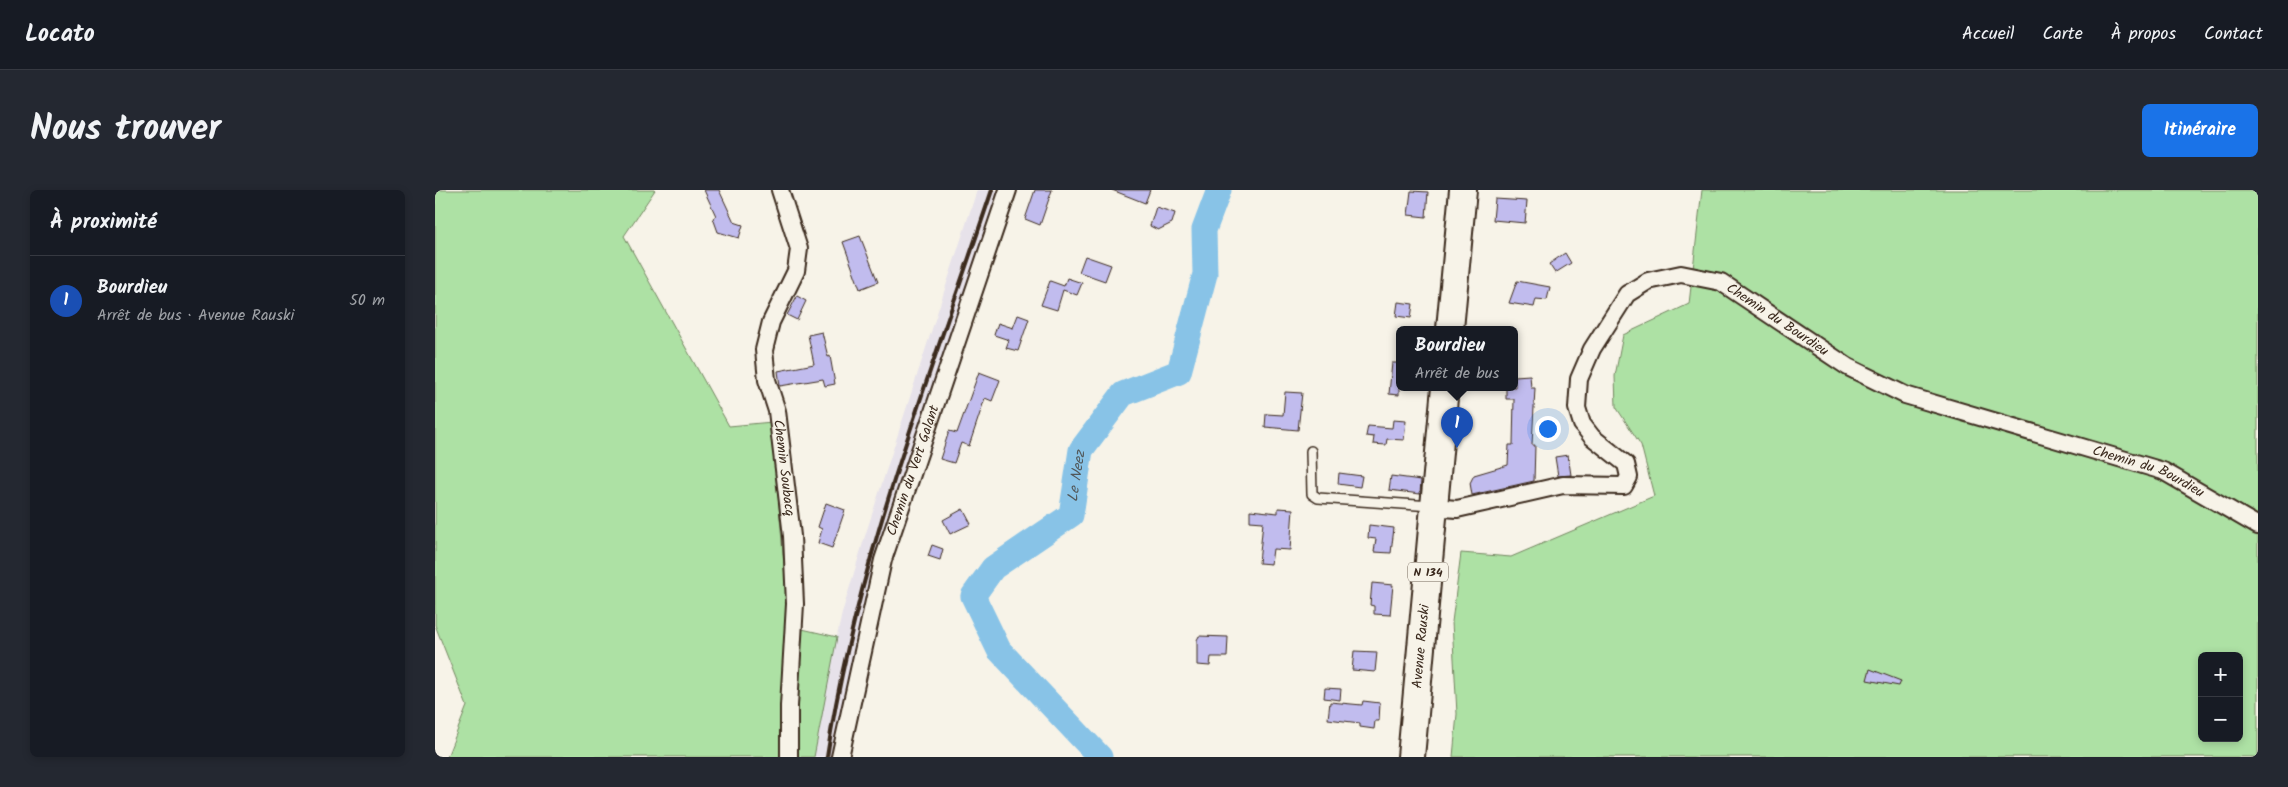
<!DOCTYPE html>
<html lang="fr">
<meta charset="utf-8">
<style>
:root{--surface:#171b24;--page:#242831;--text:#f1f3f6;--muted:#9ea1a6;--line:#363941;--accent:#1a73e8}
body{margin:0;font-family:Kalam,sans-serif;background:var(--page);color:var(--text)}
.controls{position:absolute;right:15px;bottom:15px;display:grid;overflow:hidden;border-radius:8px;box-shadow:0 2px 8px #0003}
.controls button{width:45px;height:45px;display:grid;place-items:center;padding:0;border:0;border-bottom:1px solid var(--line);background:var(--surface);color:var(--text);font:25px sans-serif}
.you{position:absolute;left:1112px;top:238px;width:18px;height:18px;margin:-12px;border:4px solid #fff;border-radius:50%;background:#1a73e8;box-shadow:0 0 0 8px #1a73e833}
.badge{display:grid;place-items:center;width:32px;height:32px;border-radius:50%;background:var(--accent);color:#fff;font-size:16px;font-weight:700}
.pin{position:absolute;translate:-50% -41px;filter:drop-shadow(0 1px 2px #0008)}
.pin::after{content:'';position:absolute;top:26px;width:18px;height:15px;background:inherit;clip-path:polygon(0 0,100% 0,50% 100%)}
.popup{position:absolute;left:961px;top:136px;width:122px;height:65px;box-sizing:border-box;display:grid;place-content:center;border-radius:8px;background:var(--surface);filter:drop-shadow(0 1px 4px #0005);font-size:16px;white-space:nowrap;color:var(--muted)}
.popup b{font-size:19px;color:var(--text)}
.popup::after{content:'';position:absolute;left:50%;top:100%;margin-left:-10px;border:10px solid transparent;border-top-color:var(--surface)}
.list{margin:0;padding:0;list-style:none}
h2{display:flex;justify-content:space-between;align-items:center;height:65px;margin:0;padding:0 20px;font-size:21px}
h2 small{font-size:16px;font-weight:400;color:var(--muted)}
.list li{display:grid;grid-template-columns:32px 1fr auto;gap:15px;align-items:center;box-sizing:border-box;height:90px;padding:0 20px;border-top:1px solid var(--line)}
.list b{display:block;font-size:19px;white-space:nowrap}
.list p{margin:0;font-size:16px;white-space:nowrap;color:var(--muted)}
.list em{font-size:16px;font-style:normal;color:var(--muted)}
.map{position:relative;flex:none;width:1823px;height:567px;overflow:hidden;border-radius:8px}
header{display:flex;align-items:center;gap:30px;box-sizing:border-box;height:70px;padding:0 25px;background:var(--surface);border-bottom:1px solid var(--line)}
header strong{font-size:24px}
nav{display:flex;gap:28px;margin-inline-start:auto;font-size:18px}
.intro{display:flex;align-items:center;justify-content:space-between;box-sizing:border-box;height:120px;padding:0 30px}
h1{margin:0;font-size:35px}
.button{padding:12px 22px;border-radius:8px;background:var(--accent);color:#fff;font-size:18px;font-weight:700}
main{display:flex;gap:30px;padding:0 30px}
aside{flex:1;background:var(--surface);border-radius:8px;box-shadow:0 2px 8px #0003}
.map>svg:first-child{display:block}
.built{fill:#e7e2ea}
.green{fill:#ade1a4;stroke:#748661;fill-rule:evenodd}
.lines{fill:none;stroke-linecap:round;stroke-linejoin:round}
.river{stroke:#88c3e7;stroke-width:25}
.building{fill:#c1bcee;stroke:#3b2a1e}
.service-casing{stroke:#3b2a1e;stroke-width:12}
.minor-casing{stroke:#3b2a1e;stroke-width:20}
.primary-casing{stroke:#3b2a1e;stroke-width:30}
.service{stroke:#f7f3e8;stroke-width:9}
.minor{stroke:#f7f3e8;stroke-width:16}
.primary{stroke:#f7f3e8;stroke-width:26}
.rail{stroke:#3b2a1e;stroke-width:4}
.labels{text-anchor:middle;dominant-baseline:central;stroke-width:4;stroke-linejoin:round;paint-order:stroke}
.shield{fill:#f7f3e8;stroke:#73665b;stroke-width:1}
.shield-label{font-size:12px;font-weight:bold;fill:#3b2a1e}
.street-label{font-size:14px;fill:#3b2a1e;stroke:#f7f3e8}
.water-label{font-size:15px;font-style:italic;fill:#52585a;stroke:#f7f3e8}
</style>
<header>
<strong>Locato</strong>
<nav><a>Accueil</a><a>Carte</a><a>À propos</a><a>Contact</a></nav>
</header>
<div class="intro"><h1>Nous trouver</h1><a class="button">Itinéraire</a></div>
<main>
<aside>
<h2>À proximité<small></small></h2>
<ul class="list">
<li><span class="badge" style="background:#1a4fb4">1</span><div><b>Bourdieu</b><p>Arrêt de bus · Avenue Rauski</p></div><em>50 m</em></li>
</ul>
</aside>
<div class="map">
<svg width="1823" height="567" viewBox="0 0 1823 567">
<rect width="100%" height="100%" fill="#f7f3e8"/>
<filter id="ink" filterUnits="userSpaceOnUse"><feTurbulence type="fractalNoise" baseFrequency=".02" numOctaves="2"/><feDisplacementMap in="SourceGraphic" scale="10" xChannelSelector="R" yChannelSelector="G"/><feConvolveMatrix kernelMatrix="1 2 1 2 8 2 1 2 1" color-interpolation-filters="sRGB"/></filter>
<g filter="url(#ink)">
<polygon class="built" points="542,0 566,0 446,353 419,455 399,567 379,567 393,488 407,423 430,346"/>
<g class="green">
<polygon points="0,0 220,0 189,46 294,236 337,232 354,436 402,447 379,567 12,567 32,516 0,435"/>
<path d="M 1267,0 L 1823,0 L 1823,567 L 1018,567 L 1022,524 L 1017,432 L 1026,363 L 1076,367 L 1219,306 L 1206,255 L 1181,217 L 1180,186 L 1188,145 L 1254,114 ZM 1767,466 L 1804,466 L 1804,548 L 1767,548 Z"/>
</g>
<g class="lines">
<path class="river" id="s1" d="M 665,567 L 564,460 L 538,406 L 558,378 L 636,325 L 646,260 L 688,204 L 744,182 L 770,84 L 769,40 L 784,0"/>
</g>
<g class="building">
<polygon points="269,0 284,0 299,32 308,35 304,48 283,42 278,28 281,26"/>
<polygon points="600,0 617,0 605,35 590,29"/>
<polygon points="677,0 715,0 710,13"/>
<polygon points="976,1 993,2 991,27 973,25"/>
<polygon points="1060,9 1092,11 1090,33 1058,30"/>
<polygon points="721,17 740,23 737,33 723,40 715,36"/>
<polygon points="425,46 443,92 425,99 408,52"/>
<polygon points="1130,63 1136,73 1120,83 1114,74"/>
<polygon points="650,66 676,75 670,91 644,82"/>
<polygon points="632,88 647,93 642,105 628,100 622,120 606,115 615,91 629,96"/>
<polygon points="1082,91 1115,97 1112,110 1101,109 1099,117 1074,113"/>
<polygon points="362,106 371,111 362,130 352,125"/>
<polygon points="963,112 978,114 976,128 961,126"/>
<polygon points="583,125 594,129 583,161 571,158 574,150 559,145 563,133 578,138"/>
<polygon points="387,142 393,167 395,166 400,194 390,196 388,189 345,196 343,181 379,174 373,145"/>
<polygon points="957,173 964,173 964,205 954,204"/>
<polygon points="544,182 565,190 557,211 550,208 534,256 526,253 519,273 505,269 514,241 522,243"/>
<polygon points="1095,185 1096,198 1100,198 1097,255 1100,255 1099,291 1037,305 1035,293 1039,285 1073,275 1074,255 1078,255 1079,209 1071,209 1071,197 1080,197 1080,186"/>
<polygon points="850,202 867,203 863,240 830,237 831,224 848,225"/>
<polygon points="958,230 971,231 969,250 952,249 951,255 938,254 939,247 931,246 933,236 957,238"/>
<polygon points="1133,265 1136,285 1123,286 1120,267"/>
<polygon points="904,283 927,286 925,297 903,294"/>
<polygon points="956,286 986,290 985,304 954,300"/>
<polygon points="391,313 410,320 397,358 383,353 387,339 383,337"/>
<polygon points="843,318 858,319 855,360 838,359 836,374 824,373 828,332 815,331 815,320 843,323"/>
<polygon points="528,319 536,334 515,344 508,330"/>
<polygon points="934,335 959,338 956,363 939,362 941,349 933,348"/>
<polygon points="497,355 508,359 505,370 493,366"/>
<polygon points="937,393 958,395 955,425 939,424 939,416 935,415"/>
<polygon points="764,446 793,447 792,467 776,467 775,476 762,475 762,450"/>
<polygon points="919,461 942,462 940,482 917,480"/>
<polygon points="1435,479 1466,491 1464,496 1432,490"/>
<polygon points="890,498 906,499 905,510 889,508"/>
<polygon points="928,511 945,513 944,531 940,531 939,539 925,537 925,533 893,529 895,512 927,515"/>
</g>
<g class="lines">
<g class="service-casing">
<polyline id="service" points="876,261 877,304 883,308 996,316"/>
</g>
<g class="minor-casing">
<g id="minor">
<path id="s2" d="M 345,0 L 364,59 L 361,81 L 336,132 L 329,160 L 332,190 L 342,221 L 357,346 L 360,414 L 354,516 L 354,567"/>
<path id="s3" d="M 998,317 L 1022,319 L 1128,295 L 1189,296 L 1194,287 L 1191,274 L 1157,247 L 1147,234 L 1142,218 L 1144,189 L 1157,159 L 1192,104 L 1213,91 L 1246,84 L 1286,92 L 1413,177 L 1470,205 L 1728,281 L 1823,336"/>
<path id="s4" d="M 405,567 L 448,370 L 573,0"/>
</g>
</g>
<g class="primary-casing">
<g id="primary">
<polyline points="1015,139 1028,0"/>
<path id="s5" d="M 976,567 L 1010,197"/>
</g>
</g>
<use href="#service" class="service"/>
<use href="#minor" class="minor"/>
<use href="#primary" class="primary"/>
<path class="rail" d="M 392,567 C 421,372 495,186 557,0"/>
</g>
</g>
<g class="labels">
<rect class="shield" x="973" y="372.5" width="40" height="19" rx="4"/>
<g class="shield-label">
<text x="993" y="382">N 134</text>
</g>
<g class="street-label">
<text stroke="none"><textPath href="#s3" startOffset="588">Chemin du Bourdieu</textPath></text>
<text stroke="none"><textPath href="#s2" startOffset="290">Chemin Soubacq</textPath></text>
<text stroke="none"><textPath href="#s4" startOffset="296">Chemin du Vert Galant</textPath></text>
<text stroke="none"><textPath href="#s3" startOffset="992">Chemin du Bourdieu</textPath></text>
<text stroke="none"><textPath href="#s5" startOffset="111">Avenue Rauski</textPath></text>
</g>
<g class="water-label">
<text stroke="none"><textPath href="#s1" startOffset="375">Le Neez</textPath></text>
</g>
</g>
</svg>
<div class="controls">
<button>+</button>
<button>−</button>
</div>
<div class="you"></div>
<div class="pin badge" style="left:1022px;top:258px;background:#1a4fb4">1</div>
<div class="popup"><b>Bourdieu</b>Arrêt de bus</div>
</div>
</main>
